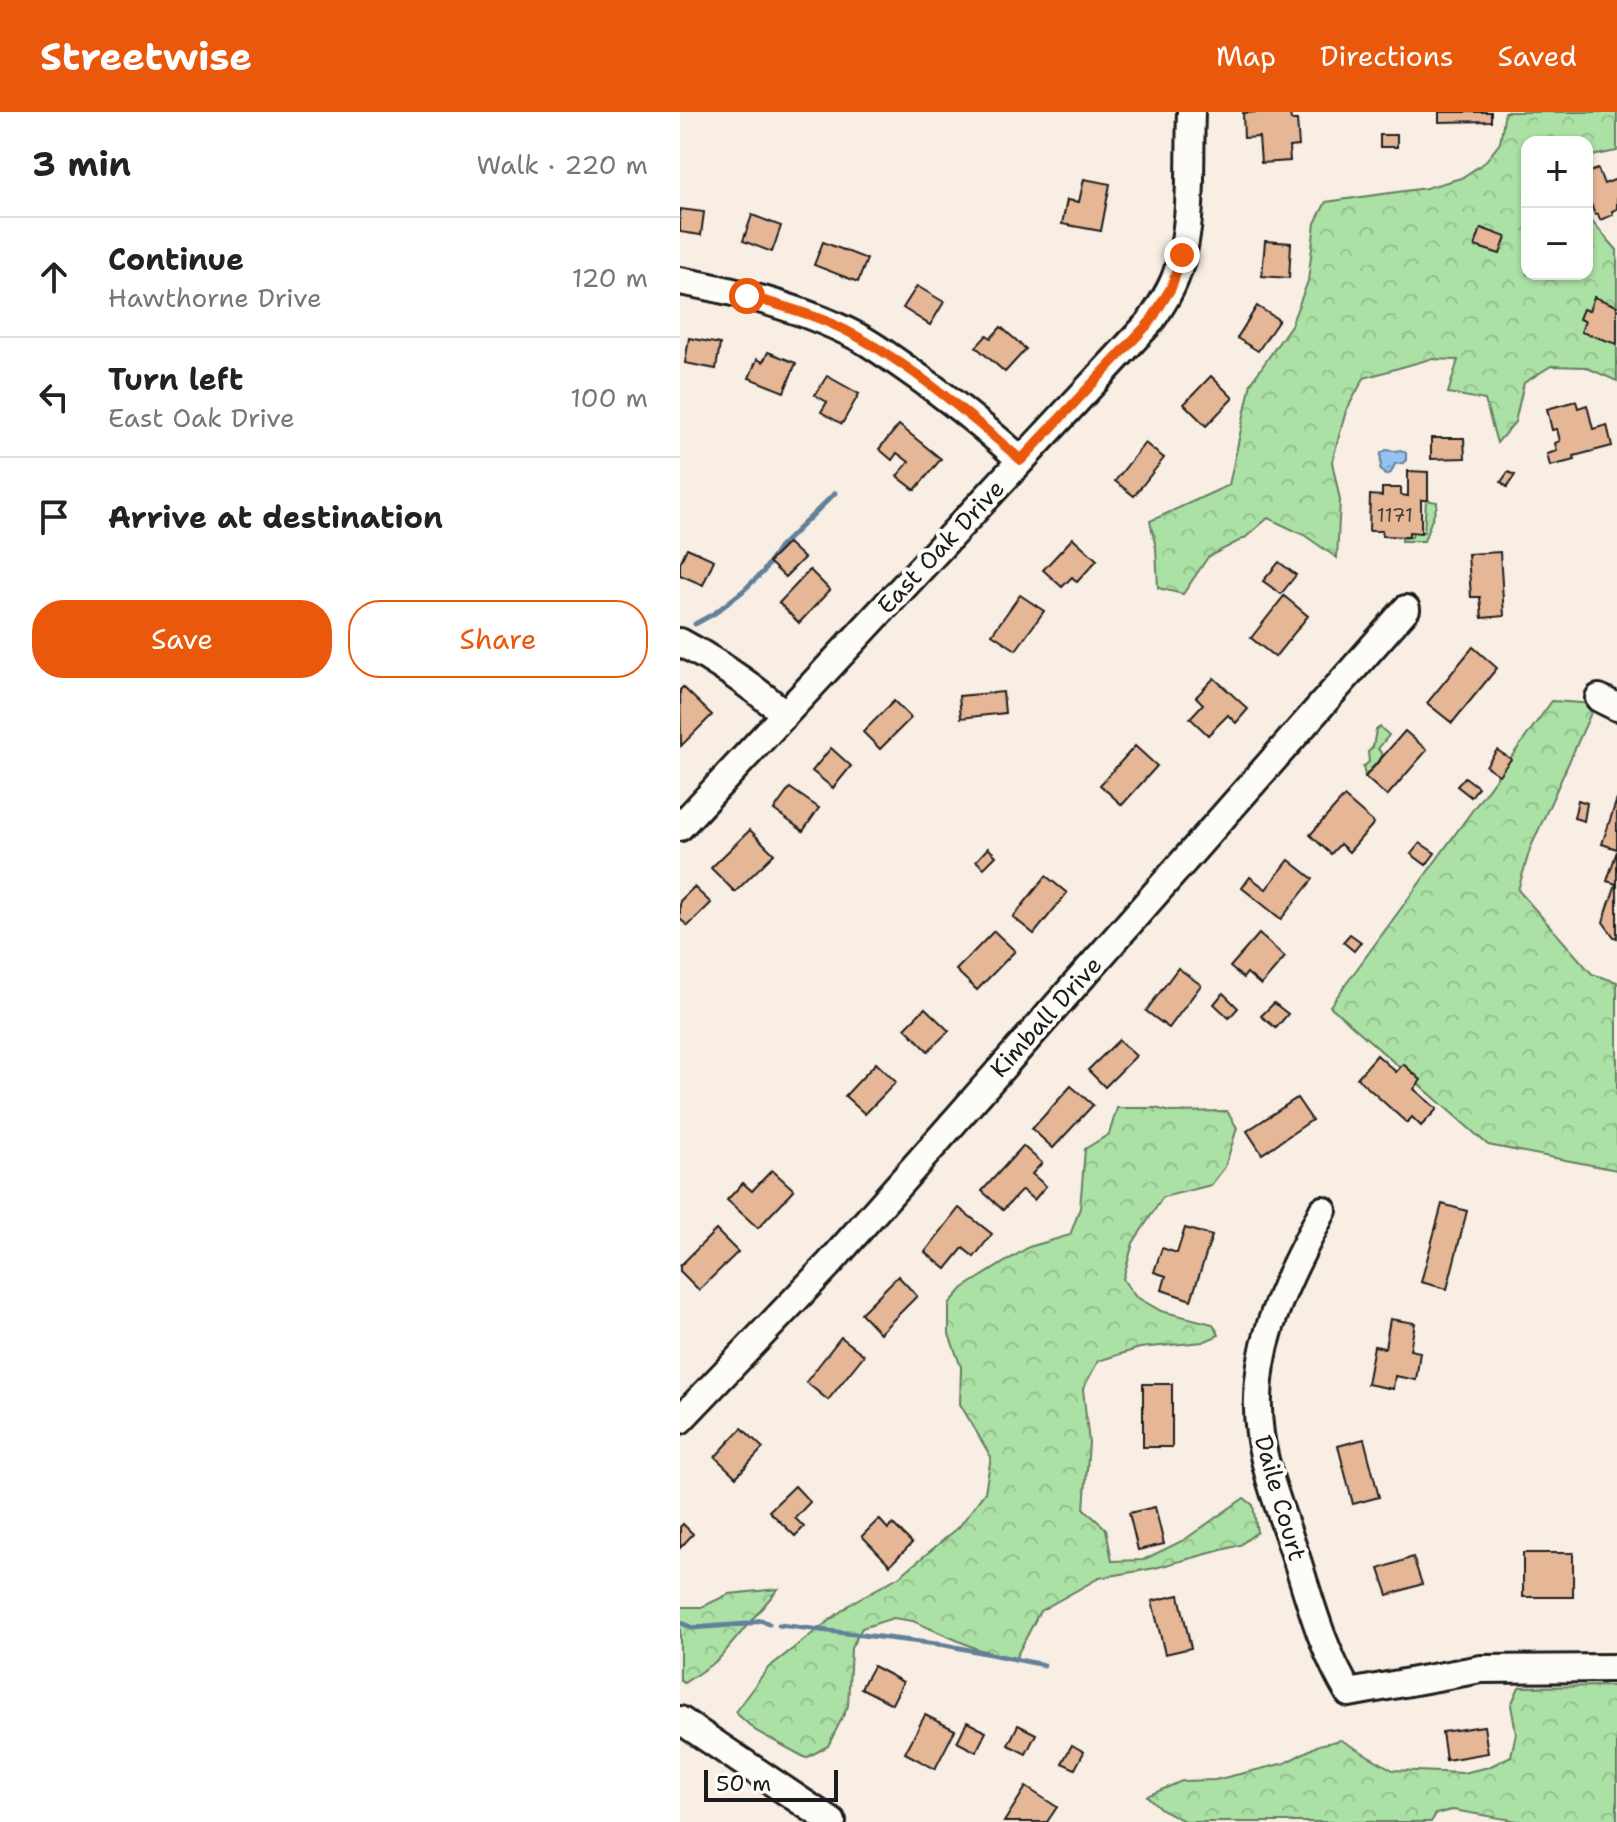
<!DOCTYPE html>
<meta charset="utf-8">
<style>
:root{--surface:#fff;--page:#f2f2f2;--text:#222;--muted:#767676;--line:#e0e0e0;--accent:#ea580c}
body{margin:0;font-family:"Shantell Sans",sans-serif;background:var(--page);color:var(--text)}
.controls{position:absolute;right:24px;top:24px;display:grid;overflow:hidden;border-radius:16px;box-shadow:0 2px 6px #0004}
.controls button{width:72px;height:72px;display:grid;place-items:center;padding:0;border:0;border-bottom:2px solid var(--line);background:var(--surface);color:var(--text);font:40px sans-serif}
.scale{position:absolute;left:24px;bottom:20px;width:134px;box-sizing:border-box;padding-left:8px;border:4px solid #1c1c1c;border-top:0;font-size:22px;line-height:28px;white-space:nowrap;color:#1c1c1c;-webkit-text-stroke:6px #fdfcf7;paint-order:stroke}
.stop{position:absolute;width:24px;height:24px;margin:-18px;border:6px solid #ea580c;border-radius:50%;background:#fff}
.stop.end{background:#ea580c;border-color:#fff;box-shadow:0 2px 8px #0008}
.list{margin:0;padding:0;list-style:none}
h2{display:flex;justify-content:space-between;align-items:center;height:104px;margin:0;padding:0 32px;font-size:34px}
h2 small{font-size:26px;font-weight:400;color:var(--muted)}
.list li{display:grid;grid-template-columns:52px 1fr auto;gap:24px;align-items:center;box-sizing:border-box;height:120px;padding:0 32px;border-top:2px solid var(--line)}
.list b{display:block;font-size:30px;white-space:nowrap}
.list p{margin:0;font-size:26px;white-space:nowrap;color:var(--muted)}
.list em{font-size:26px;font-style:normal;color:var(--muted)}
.actions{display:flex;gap:16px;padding:24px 32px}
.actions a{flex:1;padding:18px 0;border:2px solid var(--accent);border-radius:32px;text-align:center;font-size:28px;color:var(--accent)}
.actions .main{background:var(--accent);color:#fff}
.icon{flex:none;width:44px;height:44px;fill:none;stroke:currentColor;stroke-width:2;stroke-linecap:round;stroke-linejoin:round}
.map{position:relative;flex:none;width:937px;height:1710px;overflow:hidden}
header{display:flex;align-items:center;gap:48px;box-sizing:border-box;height:112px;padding:0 40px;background:var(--accent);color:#fff}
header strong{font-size:38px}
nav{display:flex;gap:44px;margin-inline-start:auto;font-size:28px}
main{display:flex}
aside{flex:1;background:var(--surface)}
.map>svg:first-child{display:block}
.grass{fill:#abe1a4;stroke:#647e60;stroke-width:2}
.forest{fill:url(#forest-crowns);stroke:#647e60;stroke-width:2}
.water{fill:url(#water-ripples);stroke:#63809a;stroke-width:2}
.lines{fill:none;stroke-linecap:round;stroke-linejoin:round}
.stream{stroke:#63809a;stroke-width:5}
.building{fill:#e6b796;stroke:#1c1c1c;stroke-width:2}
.minor-casing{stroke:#1c1c1c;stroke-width:32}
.minor{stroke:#fdfcf7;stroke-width:26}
.route{stroke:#ea580c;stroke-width:10}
.labels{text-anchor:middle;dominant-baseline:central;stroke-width:8;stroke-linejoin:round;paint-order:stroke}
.number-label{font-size:20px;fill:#4e433a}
.street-label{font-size:24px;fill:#1c1c1c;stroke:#fdfcf7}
</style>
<header>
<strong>Streetwise</strong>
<nav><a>Map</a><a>Directions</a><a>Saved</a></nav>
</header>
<main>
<aside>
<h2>3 min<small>Walk · 220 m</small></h2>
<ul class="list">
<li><svg class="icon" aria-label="ahead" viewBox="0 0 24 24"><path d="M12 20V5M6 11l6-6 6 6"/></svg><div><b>Continue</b><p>Hawthorne Drive</p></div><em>120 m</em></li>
<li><svg class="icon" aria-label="left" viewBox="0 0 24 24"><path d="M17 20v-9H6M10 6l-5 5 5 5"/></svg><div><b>Turn left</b><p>East Oak Drive</p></div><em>100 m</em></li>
<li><svg class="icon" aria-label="arrive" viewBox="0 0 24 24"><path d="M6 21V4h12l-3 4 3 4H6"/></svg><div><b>Arrive at destination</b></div></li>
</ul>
<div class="actions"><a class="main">Save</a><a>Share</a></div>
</aside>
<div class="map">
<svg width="937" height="1710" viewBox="0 0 937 1710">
<defs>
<pattern id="forest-crowns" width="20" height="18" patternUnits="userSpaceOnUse" patternTransform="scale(2)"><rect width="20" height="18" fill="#abe1a4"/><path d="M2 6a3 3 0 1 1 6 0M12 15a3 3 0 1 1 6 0" fill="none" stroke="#93c08d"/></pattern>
<pattern id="water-ripples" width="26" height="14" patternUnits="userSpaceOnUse" patternTransform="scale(2)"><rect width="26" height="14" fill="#93c3ee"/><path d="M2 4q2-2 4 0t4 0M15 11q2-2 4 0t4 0" fill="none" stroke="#7ea7cc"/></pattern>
</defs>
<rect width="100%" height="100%" fill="#f8eee4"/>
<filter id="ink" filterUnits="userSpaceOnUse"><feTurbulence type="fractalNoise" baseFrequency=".0125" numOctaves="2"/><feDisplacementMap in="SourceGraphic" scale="16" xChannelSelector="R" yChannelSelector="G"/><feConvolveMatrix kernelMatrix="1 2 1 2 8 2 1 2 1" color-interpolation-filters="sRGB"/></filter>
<g filter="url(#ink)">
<g class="grass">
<polygon points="746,388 757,390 757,393 744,429 722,429 722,426 732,425 733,420 744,420"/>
<polygon points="700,615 709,623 698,637 703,643 685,664 683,655 689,650 688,640 693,635 696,618"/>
</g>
<g class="forest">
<polygon points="825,0 937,0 937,39 912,44 907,52 907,30 847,30 847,162 907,162 907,104 937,138 937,269 905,255 871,254 844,271 835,310 817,331 805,288 768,281 778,248 750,247 684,266 666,299 652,350 660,388 657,446 624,423 588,406 565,426 528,445 503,482 478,476 476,436 470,409 549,373 571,271 611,213 628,169 635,111 646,90 746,76 781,66 804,51 820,31"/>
<polygon points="872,589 915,592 850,737 838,778 912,862 937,870 937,1058 808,1033 650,894"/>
<polygon points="437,996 475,996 491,1000 547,999 557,1016 545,1055 531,1073 483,1085 453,1131 443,1167 455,1184 481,1199 533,1212 539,1223 523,1230 460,1236 418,1249 403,1277 409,1331 404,1397 426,1417 432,1449 463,1448 504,1428 564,1386 573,1393 577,1420 560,1433 475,1456 419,1466 360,1499 335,1547 297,1537 233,1509 213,1506 182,1516 171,1536 168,1594 148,1634 126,1646 76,1619 55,1600 88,1556 173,1490 220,1464 279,1415 305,1380 311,1345 280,1292 281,1255 269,1222 269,1192 283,1176 349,1135 390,1123 400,1096 405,1037 429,1022"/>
<polygon points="98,1477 38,1548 4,1571 0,1569 0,1495 22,1495 49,1482"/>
<polygon points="937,1574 937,1710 843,1710 773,1698 756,1702 751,1710 506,1710 481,1697 467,1684 502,1669 535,1668 605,1651 639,1633 661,1628 713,1658 783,1661 809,1655 831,1644 836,1621 831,1593 839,1575"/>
</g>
<path class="water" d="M 706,338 L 714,339 L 721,338 L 726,341 L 726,348 L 723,351 L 715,352 L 711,361 L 705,363 L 700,357 C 702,351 700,347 701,341 Z"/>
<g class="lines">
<g class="stream">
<polyline points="15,512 35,501 63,479 83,460 100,435 155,381"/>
<polyline points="0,1510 12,1516 66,1512 81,1508 89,1512"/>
<polyline points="99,1513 265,1533 364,1553"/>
</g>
</g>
<g class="building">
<polygon points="578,0 610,0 611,8 617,8 619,34 609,35 610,49 581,51 579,25 564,26 563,1"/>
<polygon points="759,0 811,0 811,9 759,10"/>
<rect x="700" y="23" width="17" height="12"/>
<polygon points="918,57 924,72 937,67 937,97 932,99 933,103 920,108 918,102 915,103 907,81 907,61"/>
<polygon points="404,67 430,72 421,119 382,112 387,88 399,90"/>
<polygon points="0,97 24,100 21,123 0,120"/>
<polygon points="72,103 101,114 92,140 63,129"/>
<polygon points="801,116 826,125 820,142 795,134"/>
<polygon points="585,129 611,131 609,166 582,164"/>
<polygon points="143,130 187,147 178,170 134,153"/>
<polygon points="237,174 264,190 250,213 223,196"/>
<polygon points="914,185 937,194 937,232 901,220 905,209 899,207 903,197 909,199"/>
<polygon points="577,194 599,208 578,239 557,226"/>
<polygon points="321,215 346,237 325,260 296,235 307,223 311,226"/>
<polygon points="9,226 40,232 36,257 5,251"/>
<polygon points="88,240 116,251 104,280 69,266 77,247 83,250"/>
<polygon points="147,264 179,282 162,312 141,300 147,290 135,283"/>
<polygon points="531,264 553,286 526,314 504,292"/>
<polygon points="896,289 898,296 907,293 913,317 927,313 932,334 894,344 895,348 870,354 867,342 877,339 875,331 880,329 877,317 872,318 867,297"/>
<polygon points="219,313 261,347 235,378 217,364 229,350 217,341 212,348 199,337"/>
<polygon points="751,326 784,326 785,346 751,347"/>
<polygon points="465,331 484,346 454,384 435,369"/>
<polygon points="728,359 748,360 748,388 741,388 741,421 729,420 729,425 702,424 702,419 689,419 690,383 702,384 702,376 721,376 721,383 728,384"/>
<polygon points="828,360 835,363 827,375 821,370"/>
<polygon points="393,426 417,448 397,470 392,465 382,475 363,458"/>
<polygon points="108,431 124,446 105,465 89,450"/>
<polygon points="7,436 34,448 23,473 0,463 0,451"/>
<polygon points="820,440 824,504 802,506 800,485 791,485 788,442"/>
<polygon points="599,450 616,463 601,482 583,469"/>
<polygon points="130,458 150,478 119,511 99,491"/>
<polygon points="340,483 364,499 336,538 312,522"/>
<polygon points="604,484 628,504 595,545 571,526"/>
<polygon points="793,535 817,556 772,611 747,591"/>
<polygon points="534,566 568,597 556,611 548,603 528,623 510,606 523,592 516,585"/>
<polygon points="3,575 32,603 1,634 0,578"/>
<polygon points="323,580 325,601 281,606 279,584"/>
<polygon points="214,589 231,606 200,637 183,620"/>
<polygon points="725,619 747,638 707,684 685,665"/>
<polygon points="455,634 477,654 442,693 420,673"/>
<polygon points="151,636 171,654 153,676 132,659"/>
<polygon points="817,638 831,647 819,663 806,654"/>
<polygon points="785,665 798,675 791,685 777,674"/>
<polygon points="110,676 139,696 123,719 94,698"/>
<polygon points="664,685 694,711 669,740 660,732 651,742 630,723"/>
<polygon points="937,687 937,737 922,732"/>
<polygon points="898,688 907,691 904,709 894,706"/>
<polygon points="70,718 94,742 55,780 31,756"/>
<polygon points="740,731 755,741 746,753 731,742"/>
<polygon points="308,736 316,744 304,756 296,749"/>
<polygon points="937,739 937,826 934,825 923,810 936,772 927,769"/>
<polygon points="609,748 633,767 601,807 562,776 570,765 586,777"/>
<polygon points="366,764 387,781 354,822 333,805"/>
<polygon points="14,775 31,791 8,814 0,807 0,789"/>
<polygon points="314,819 335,839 297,878 276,858"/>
<polygon points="579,822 605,845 581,873 567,861 563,866 550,855"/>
<polygon points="670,822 681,830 674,839 663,830"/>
<polygon points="498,856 521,873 489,916 466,899"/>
<polygon points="543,881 558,896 549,906 534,892"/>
<polygon points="594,891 608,902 596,916 581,904"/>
<polygon points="245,896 269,919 248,939 225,916"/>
<polygon points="439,928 456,944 425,975 408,958"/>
<polygon points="697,943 716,960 723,952 741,968 734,977 757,997 741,1014 732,1005 727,1011 677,966"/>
<polygon points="196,951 216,970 185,1002 165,984"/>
<polygon points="391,974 413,993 373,1036 352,1017"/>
<polygon points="617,986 632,1008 582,1042 567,1019"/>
<polygon points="343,1034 362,1051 352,1062 366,1074 354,1088 342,1078 323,1098 302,1079"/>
<polygon points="92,1058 114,1078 78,1116 47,1088 63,1071 72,1079"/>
<polygon points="762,1092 787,1099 767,1177 741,1170"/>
<polygon points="279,1096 312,1122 294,1145 283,1136 266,1157 245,1140"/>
<polygon points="505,1116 532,1124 511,1188 482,1178 486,1164 474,1160 482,1136 497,1141"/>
<polygon points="36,1118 58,1140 19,1178 0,1159 0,1154"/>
<polygon points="218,1164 237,1184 200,1221 181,1201"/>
<polygon points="710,1207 735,1211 730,1238 740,1240 736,1268 715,1264 713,1277 687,1272 694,1234 705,1236"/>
<polygon points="161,1225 184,1243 148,1288 126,1270"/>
<rect x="463" y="1272" width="29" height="63"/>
<polygon points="62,1316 83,1336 56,1365 35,1345"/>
<polygon points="684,1327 699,1385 673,1392 658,1334"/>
<polygon points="115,1374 130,1390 115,1406 124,1415 115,1424 89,1399"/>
<polygon points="475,1395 484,1432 458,1438 449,1401"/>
<polygon points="199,1407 208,1417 213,1412 232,1431 210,1453 182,1424"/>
<polygon points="3,1412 13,1422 0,1436 0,1415"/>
<rect x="843" y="1441" width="50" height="44"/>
<polygon points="733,1445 742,1472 708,1483 699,1457"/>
<polygon points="499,1483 511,1536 485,1542 472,1489"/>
<polygon points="193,1554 223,1570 212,1592 181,1576"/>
<polygon points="245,1603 275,1618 255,1657 225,1641"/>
<polygon points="287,1610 306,1620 296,1640 277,1630"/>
<polygon points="338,1613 356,1622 346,1642 328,1633"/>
<polygon points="804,1614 808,1641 766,1648 762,1620"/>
<polygon points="392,1633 404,1640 395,1657 382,1651"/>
<polygon points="346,1675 377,1695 367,1710 324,1710"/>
</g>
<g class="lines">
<g class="minor-casing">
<g id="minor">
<path d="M 0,169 C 62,180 125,197 180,226 C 198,236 215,249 231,260 C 270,287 306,317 341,348"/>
<path d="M 0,530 C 38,550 72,574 105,602"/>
<polyline points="919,586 937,595"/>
<path d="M 0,715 L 470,210 C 480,195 491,179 497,161 C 514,113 509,51 511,0"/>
<path d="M 643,1098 C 606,1171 568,1237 580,1322 C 586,1364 603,1405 616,1445 C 631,1492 643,1539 669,1581 L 801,1557 L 937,1556"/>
<polyline points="0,1308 149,1152 726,497"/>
<polyline points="0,1608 152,1710"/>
</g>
</g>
<use href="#minor" class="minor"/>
</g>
</g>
<g class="lines" filter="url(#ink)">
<path class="route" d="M 67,184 C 95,192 123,199 150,211 C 218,241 285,299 341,348 L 470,210 L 491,176 L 502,143"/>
</g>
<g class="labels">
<g class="number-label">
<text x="715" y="403">1171</text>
</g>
<g class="street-label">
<text transform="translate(261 435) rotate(-47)">East Oak Drive</text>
<text transform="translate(366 905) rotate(-48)">Kimball Drive</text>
<text transform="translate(600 1386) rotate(74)">Daile Court</text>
</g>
</g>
</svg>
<div class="controls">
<button>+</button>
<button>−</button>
</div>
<div class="scale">50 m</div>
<div class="stop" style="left:67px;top:184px"></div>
<div class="stop end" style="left:502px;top:143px"></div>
</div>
</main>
